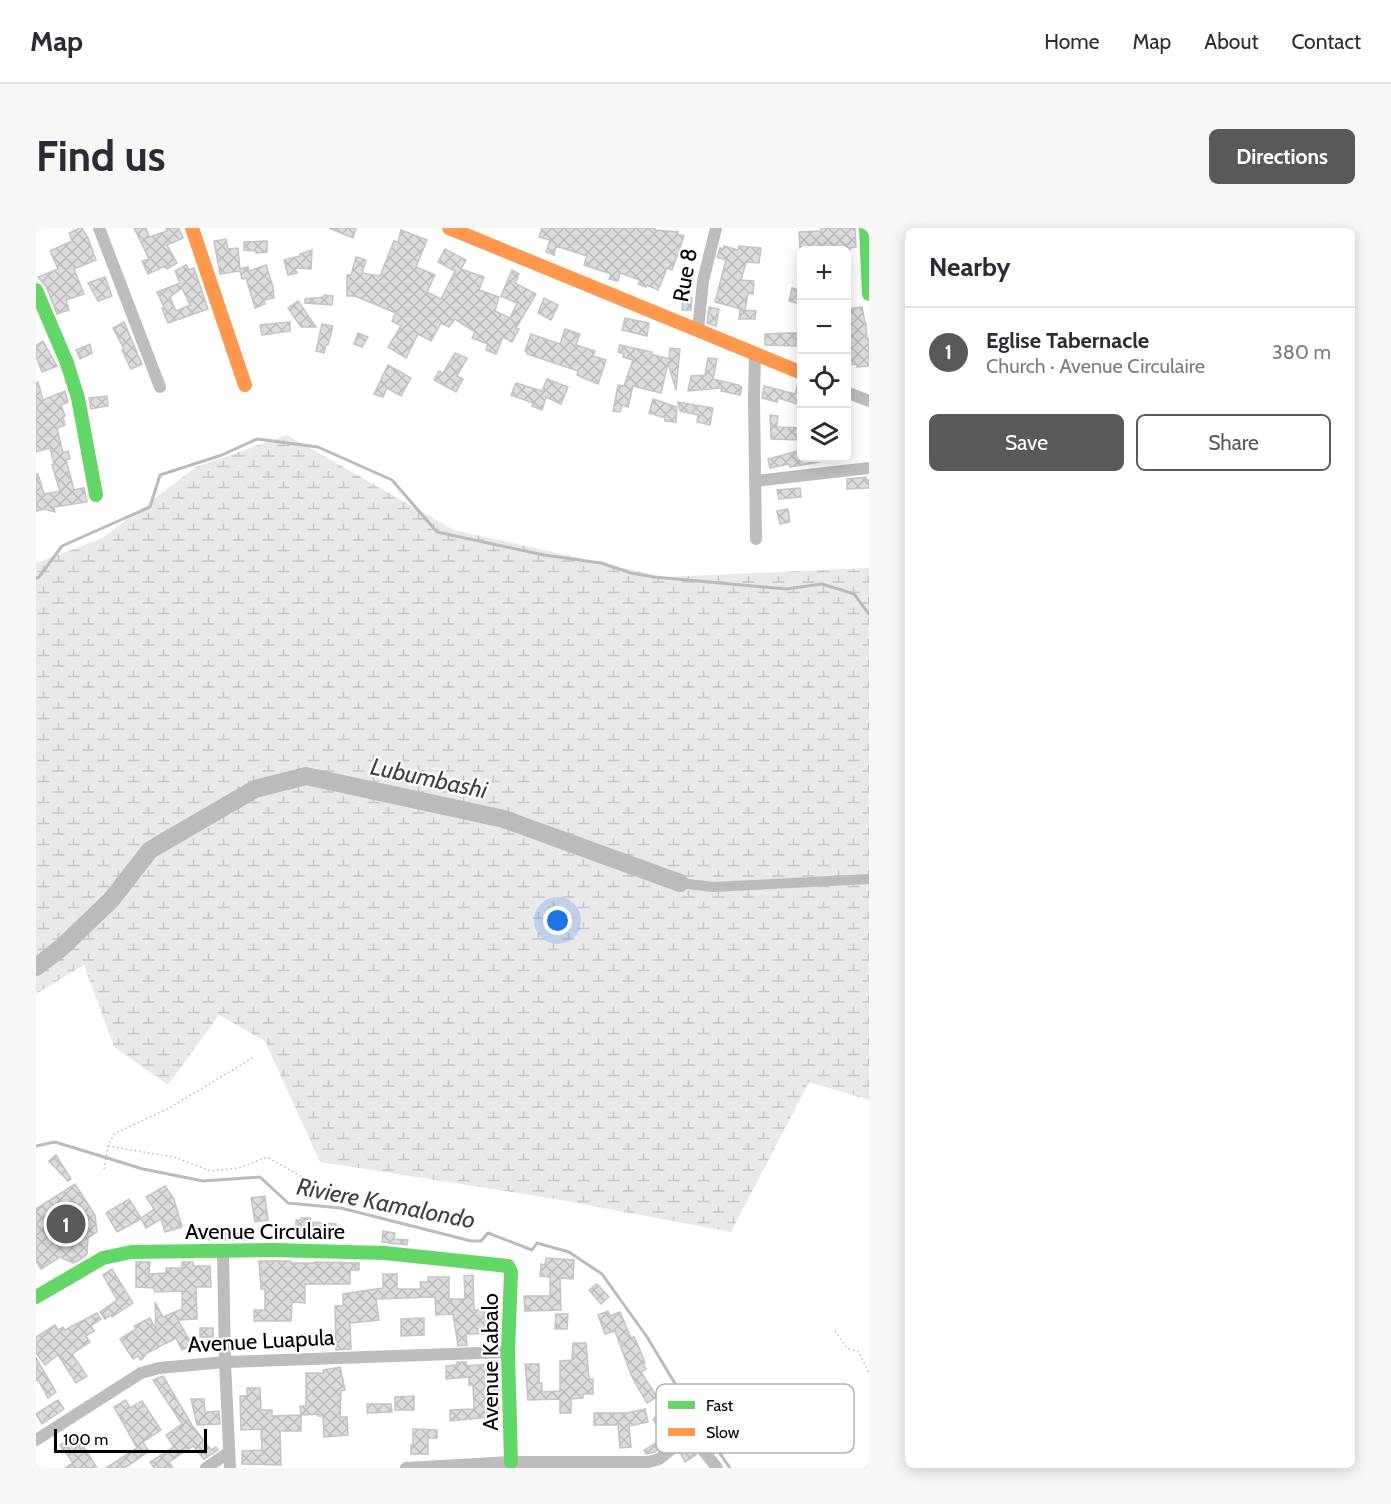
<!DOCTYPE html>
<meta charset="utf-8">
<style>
:root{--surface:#fff;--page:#f7f7f7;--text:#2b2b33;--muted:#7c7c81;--line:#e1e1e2;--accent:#595959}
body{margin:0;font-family:Cabin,sans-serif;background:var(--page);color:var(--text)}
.controls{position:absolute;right:18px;top:18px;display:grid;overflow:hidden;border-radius:9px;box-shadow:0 3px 15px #0003}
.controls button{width:54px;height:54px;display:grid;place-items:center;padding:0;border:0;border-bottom:2px solid var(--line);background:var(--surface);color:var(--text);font:30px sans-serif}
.scale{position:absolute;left:18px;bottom:15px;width:153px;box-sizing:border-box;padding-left:6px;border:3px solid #000;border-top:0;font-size:16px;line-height:21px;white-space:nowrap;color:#000;-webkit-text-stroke:4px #fff;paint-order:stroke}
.you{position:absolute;left:522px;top:693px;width:21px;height:21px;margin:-15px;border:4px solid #fff;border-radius:50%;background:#1a73e8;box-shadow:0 0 0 9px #1a73e833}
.badge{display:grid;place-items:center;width:39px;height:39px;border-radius:50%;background:var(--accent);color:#fff;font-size:20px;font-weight:700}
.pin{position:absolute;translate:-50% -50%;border:3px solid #fff;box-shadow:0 2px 6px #0006}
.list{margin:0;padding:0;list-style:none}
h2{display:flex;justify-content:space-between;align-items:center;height:78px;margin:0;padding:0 24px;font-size:26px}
h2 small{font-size:20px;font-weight:400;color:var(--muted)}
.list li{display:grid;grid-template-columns:39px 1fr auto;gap:18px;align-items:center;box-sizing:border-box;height:90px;padding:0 24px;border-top:2px solid var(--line)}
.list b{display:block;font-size:22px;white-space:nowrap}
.list p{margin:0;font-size:20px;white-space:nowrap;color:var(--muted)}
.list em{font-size:20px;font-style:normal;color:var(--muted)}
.actions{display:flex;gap:12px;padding:18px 24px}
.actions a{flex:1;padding:14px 0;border:2px solid var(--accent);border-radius:9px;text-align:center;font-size:21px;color:var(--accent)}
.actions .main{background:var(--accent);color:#fff}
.icon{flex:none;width:33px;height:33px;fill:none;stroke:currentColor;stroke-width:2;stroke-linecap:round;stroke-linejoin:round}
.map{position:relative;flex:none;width:833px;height:1240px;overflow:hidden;border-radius:9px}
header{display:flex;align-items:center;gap:36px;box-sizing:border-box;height:84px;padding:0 30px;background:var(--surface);border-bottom:2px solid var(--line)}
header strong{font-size:28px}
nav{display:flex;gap:33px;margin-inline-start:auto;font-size:21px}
.intro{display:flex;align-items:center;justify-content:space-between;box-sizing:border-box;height:144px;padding:0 36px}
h1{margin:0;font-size:42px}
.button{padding:15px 27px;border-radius:9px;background:var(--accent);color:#fff;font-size:21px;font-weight:700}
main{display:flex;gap:36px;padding:0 36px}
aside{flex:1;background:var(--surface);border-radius:9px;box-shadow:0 3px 15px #0003}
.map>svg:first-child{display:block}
.wetland{fill:url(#wetland-marsh)}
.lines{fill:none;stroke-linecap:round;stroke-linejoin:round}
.stream{stroke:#bbb;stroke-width:3}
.canal{stroke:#bbb;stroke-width:10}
.river{stroke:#bbb;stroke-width:18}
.building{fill:url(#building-cross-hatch);stroke:#c4c4c4;stroke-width:1.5;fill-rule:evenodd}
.path{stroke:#b8b8b8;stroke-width:1.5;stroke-dasharray:1.5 3;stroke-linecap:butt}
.street{stroke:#bdbdbd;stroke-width:12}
.fast{stroke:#63d668;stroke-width:14}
.slow{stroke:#ff974d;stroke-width:14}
.labels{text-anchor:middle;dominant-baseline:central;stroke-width:4.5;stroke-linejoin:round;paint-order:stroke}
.street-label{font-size:22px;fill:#000;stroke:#fff}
.water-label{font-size:24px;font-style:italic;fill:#3f3f3f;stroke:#fff}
.key{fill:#fff;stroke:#b2b2b2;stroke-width:1.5}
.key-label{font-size:16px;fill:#000}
</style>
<header>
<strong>Map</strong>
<nav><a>Home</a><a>Map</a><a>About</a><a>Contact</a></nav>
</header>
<div class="intro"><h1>Find us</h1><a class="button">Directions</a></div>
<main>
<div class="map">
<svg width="833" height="1240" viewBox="0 0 833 1240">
<defs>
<pattern id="wetland-marsh" width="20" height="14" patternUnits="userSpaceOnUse" patternTransform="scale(1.5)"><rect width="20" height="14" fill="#e9e9e9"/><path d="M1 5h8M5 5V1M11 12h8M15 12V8" fill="none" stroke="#c6c6c6"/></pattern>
<pattern id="building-cross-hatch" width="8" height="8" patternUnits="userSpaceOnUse" patternTransform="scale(1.5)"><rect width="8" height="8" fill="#dcdcdc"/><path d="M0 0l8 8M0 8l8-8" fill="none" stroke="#bbb"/></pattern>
</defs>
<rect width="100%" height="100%" fill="#fff"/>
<polygon class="wetland" points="251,207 418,302 628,349 833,340 833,872 773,854 695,1004 514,970 284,934 229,813 183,787 132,857 78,819 48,737 0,766 0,335 65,311 160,239"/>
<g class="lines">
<g class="stream">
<polyline points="0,350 3,349 26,318 114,279 124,247 186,227 221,211 282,219 356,252 401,304 508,327 565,335 595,345 618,349 750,361 786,356 818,366 833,386"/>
<polyline points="0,918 19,914 107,941 167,953 224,949 252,975 305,980 435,1013 445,1013 452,1005 496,1022 501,1015 533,1024 566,1046 611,1109 661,1192 694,1240"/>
</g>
<polyline class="canal" points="644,655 677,659 833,651"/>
<polyline class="river" points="0,739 25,720 75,672 114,622 219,561 270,548 468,591 644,655"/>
</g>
<g class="building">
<polygon points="44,0 46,0 52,10 60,32 38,41 48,66 30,72 33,82 21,86 10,58 2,49 22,41 14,23 36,13 33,5"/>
<polygon points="98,0 110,0 113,9 131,3 130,0 143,0 147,10 131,17 141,35 131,41 129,38 112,46 106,33 113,31"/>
<polygon points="293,0 320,0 317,10"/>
<polygon points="506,0 619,0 619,2 642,4 641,6 648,8 636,42 631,40 622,62 611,57 610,59 602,56 604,52 584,45 582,53 573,51 575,46 548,37 551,28 520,18 518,27 510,24 514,12 503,9"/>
<polygon points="785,0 819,0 820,19 814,20 814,22 764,20 763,4 785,3"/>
<polygon points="365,2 391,12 380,39 399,47 391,64 405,71 419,43 402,34 409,21 430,32 425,41 448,49 443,62 463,69 459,83 474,90 481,75 465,68 476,42 483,46 479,55 500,66 480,100 483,101 476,114 467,109 460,126 450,122 452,116 436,110 439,104 419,91 413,99 405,95 395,113 382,106 370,130 352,119 365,98 356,93 360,85 319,68 311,68 311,47 315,47 320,29 330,32 326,45 344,48 358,13 362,14"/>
<polygon points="190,11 192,21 202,20 204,41 212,39 213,43 230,37 237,59 238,70 228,72 229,76 219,80 210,50 206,51 204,43 184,46 178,13"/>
<polygon points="231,13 231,24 220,25 220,23 208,22 208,14"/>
<polygon points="688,18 702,22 703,18 725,20 723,35 710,34 705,52 718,53 717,66 712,65 709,82 679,74 690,32 681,29 684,20 687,21"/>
<polygon points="276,22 275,41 259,40 261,45 252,47 248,32 264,28 264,26"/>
<path d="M 150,37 L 153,42 L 158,40 L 172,81 L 132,95 L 126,80 L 128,79 L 121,64 L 144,55 L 139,43 ZM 146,60 L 154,77 L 140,83 L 134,69 Z"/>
<polygon points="69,49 76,68 62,73 52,55"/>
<polygon points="756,60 765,62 765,76 753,73"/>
<polygon points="288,67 297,68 296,77 269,75 269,71 288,69"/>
<polygon points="647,69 656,70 655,82 646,82"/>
<polygon points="508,70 522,77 515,92 502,85"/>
<polygon points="262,73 280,99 265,99 252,80"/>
<polygon points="673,79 683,81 680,98 671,95"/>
<polygon points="826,79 829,95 830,95 831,111 833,110 833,138 821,139 821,136 810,137 810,83 811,81"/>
<polygon points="704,82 720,83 719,91 703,91"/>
<polygon points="589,90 613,95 611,108 586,102"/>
<polygon points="88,94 106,136 95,141 86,122 88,121 77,100"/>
<polygon points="254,94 254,103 226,107 224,97"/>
<polygon points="286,96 297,98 292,117 290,117 288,125 280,123"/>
<polygon points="529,101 544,106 540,117 559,123 557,128 570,132 562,156 541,147 542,143 491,126 491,124 489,123 495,106 524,116"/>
<polygon points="322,105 332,109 326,119 318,116"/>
<polygon points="751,105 760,105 760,118 729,117 729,106"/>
<polygon points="7,113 21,138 6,144 0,128 0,117"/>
<polygon points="54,116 56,125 44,131 40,122"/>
<polygon points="584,117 616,124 615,126 633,131 634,120 644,121 640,162 632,135 625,165 597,158 592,179 586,177 584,184 577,183 582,157 588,158 597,132 587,129 588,126 582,124"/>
<polygon points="419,125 431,130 421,148 427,151 420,164 398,152 403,143 407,145"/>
<polygon points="672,130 681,131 677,151 703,157 703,158 706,159 704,167 685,163 686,160 652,163 655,148 669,147"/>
<polygon points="352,137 375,150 365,168 351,160 347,169 338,166"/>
<polygon points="511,151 532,159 525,176 510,169 506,182 496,178 497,175 475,167 480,155 506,163"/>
<polygon points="2,154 7,172 29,163 32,174 25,177 29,188 27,189 29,197 21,200 27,225 32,223 34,231 30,232 38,262 48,260 51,274 18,279 19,284 8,281 1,283 0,279 0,246 2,246 8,266 24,263 16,237 18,236 14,220 0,224 0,155"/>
<polygon points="762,155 765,155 765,177 742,170 741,174 726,170 728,158 759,166"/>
<polygon points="71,168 72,178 55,181 53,170"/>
<polygon points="617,171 641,179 640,194 629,193 629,190 613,185"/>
<polygon points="642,174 677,180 674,197 661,194 662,187 644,183"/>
<polygon points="734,187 742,188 741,199 765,200 765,212 735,211"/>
<polygon points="765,222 765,230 783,230 783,234 754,239 753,236 734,240 732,231"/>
<polygon points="830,249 830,252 833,252 833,260 811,261 811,251"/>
<polygon points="764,260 765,269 743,271 741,262"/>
<polygon points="752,281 754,294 744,296 741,283"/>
<polygon points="20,927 35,951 32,953 13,933"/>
<polygon points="39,956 59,987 61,1004 52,1010 51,1026 42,1033 37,1035 24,1029 5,1041 0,1033 0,981"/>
<polygon points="129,958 138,971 146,999 129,1004 125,991 110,1000 105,991 81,1004 70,985 93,971 105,990 118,981 110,969"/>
<polygon points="229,968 232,992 219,994 215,970"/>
<polygon points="265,990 274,990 274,994 300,996 298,1007 260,1002 260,992 265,992"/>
<polygon points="188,999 189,1002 208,1001 209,1012 173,1012 171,1003"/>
<polygon points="347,1003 359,1005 358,1011 372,1012 371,1017 346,1014"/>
<polygon points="510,1030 538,1032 537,1051 524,1050 525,1082 489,1083 488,1068 514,1068 514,1049 504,1048 505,1036 509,1037"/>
<polygon points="223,1033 255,1033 255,1035 279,1035 279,1034 323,1035 323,1042 314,1042 314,1056 269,1056 269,1075 256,1074 255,1093 218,1093 218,1082 229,1082 229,1061 225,1061"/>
<polygon points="100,1034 114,1034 113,1046 130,1045 130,1040 146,1040 146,1034 157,1034 157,1038 174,1038 175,1059 160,1059 161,1091 142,1092 156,1117 146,1122 140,1110 111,1125 105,1132 102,1128 97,1131 84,1111 100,1101 98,1098 114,1090 120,1102 119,1074 127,1089 146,1081 146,1063 119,1064 118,1060 100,1059"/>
<polygon points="76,1041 97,1075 76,1089 75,1087 69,1091 64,1084 81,1072 67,1047"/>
<polygon points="347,1046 361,1046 361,1061 385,1061 384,1054 392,1054 392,1049 413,1049 413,1071 429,1071 428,1048 437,1047 438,1082 461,1081 461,1105 430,1106 431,1117 422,1118 417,1086 400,1087 399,1069 340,1071 343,1092 314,1095 315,1121 300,1122 299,1078 307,1078 307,1066 347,1060"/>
<polygon points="561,1056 573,1069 565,1076 553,1062"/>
<polygon points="572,1083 574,1088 584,1084 595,1110 598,1109 602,1117 609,1135 607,1136 610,1141 605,1144 621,1169 611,1175 596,1149 579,1103 569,1106 562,1087"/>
<polygon points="61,1085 65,1091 55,1098 58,1103 50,1108 54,1114 36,1126 51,1148 40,1155 22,1127 9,1137 0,1125 0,1109 19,1097 22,1102 27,1099 29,1102"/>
<polygon points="520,1086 532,1086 531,1101 519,1101"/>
<polygon points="388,1090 388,1107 365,1108 365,1091"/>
<rect x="164" y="1100" width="13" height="9"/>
<polygon points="537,1115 550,1115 553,1151 557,1151 557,1166 547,1166 547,1170 535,1171 535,1185 524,1185 524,1171 492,1172 489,1136 503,1136 503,1155 506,1155 506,1164 524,1163 524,1133 536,1132"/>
<polygon points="0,1130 20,1164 12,1170 2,1152 0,1153"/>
<polygon points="421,1134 430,1134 431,1138 462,1135 463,1188 414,1193 414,1182 438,1181 437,1157 433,1157 433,1149 410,1151 410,1138 421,1137"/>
<polygon points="304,1139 309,1162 305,1163 304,1189 311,1189 312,1207 288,1209 287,1188 282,1188 282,1186 265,1187 264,1178 270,1178 270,1145 288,1145 287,1142"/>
<polygon points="127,1148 156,1197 175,1222 180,1219 182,1222 168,1231 157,1218 133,1234 137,1240 118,1240 114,1234 138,1219 130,1207 146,1196 117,1152"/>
<polygon points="211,1160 224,1160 225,1182 236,1182 236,1188 265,1187 265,1203 244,1203 245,1237 206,1236 206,1223 226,1222 225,1201 205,1202 204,1168 211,1168"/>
<polygon points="378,1168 378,1182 359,1182 359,1169"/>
<polygon points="155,1171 168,1171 169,1184 183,1183 184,1196 161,1197"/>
<polygon points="22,1172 28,1181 6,1196 0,1186"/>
<polygon points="90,1172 94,1180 106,1173 125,1202 107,1214 113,1223 93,1237 88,1240 70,1240 101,1220 78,1179"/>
<polygon points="331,1176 355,1176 356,1184 331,1185"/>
<polygon points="609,1181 612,1194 593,1198 595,1219 584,1220 582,1197 558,1197 558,1185 591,1185"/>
<polygon points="628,1185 639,1204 641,1204 643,1208 648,1205 653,1218 660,1227 649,1234 644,1224 644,1215 639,1212 632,1213 619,1224 610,1226 608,1222 629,1210 617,1191"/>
<polygon points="377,1201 401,1202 401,1210 392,1210 392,1226 375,1226 375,1217 377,1217"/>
<polygon points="39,1207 53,1227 61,1240 29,1240 37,1235 24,1217"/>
</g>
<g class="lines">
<g class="path">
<polyline points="72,918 138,929 175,943 203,940 231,929 275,954"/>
<polyline points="68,941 72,918 78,906 135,879 218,829"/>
<polyline points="799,1103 811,1120 823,1124 833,1146"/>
</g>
<g class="street">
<polyline points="63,0 124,159"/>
<polyline points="662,102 667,53 680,0"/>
<polyline points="719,126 718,171 720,311"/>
<polyline points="810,164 833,173"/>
<polyline points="719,253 833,240"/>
<polyline points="187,1023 189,1134 194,1240"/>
<polyline points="0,1212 105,1145 123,1140 189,1134 472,1124"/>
<polyline points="660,1213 681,1240"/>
<polyline points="170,1240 192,1225"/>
<polyline points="370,1240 475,1234 613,1234 623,1231 637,1220"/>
</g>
<g class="fast">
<polyline points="830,0 833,66"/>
<polyline points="0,62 31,135 42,170 60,267"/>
<polyline points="0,1069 67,1030 95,1024 238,1022 349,1025 472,1038 475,1044 472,1124 475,1234"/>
</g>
<g class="slow">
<polyline points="156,0 209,157"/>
<polyline points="413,0 766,145"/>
</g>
</g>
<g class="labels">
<g class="street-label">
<text transform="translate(649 47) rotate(-80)">Rue 8</text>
<text x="229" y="1003">Avenue Circulaire</text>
<text transform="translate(225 1113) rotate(-3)">Avenue Luapula</text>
<text transform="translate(454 1134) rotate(-90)">Avenue Kabalo</text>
</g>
<g class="water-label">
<text transform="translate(393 550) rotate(12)">Lubumbashi</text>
<text transform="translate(350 975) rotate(11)">Riviere Kamalondo</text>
</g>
</g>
<rect x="620" y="1156" width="198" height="69" rx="9" class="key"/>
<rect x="632" y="1173" width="27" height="8" fill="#63d668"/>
<rect x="632" y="1200" width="27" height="8" fill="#ff974d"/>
<g class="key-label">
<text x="670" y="1183">Fast</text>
<text x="670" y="1210">Slow</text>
</g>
</svg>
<div class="controls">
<button>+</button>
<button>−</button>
<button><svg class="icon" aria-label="locate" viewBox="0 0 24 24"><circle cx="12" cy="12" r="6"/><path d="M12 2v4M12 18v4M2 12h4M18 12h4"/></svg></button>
<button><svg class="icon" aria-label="layers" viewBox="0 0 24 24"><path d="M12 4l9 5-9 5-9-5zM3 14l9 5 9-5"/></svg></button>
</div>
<div class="scale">100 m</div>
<div class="you"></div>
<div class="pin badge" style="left:30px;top:996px">1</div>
</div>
<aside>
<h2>Nearby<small></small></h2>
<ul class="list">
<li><span class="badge">1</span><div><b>Eglise Tabernacle</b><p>Church · Avenue Circulaire</p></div><em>380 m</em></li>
</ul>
<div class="actions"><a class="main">Save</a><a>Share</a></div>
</aside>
</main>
